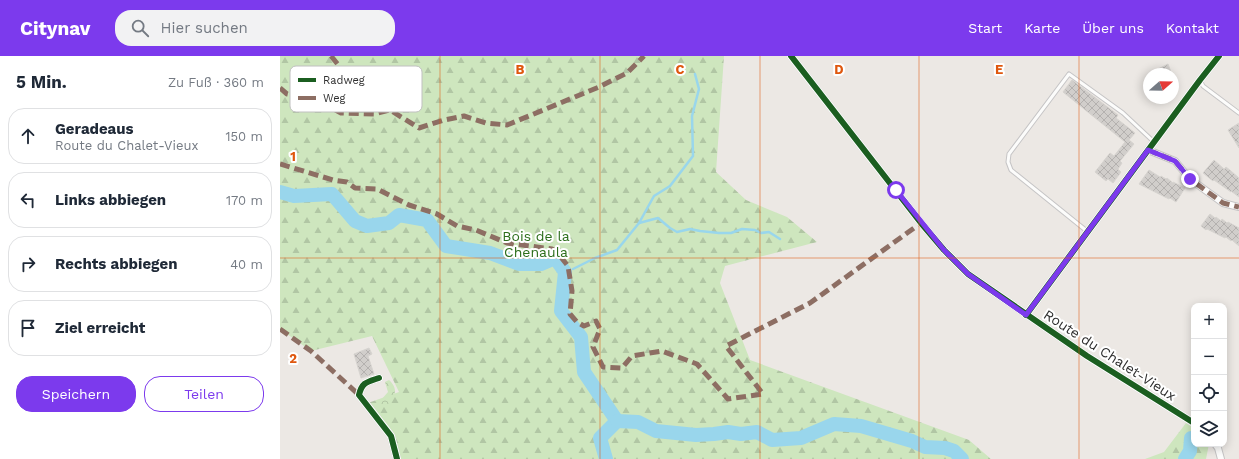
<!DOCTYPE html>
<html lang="de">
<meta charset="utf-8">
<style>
:root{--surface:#fff;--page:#f2f2f3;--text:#1f2937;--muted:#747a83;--line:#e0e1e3;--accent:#7c3aed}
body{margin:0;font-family:"Work Sans",sans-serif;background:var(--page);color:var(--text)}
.controls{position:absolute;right:12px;bottom:12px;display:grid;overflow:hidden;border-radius:8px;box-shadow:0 2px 10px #0003}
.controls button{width:36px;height:36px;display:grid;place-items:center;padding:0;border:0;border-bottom:1px solid var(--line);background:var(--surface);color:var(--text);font:20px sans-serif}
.compass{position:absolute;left:863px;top:12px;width:36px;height:36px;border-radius:50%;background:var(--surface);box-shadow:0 2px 10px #0003;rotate:70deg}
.stop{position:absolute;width:12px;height:12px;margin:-9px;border:3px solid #7c3aed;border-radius:50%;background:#fff}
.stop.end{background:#7c3aed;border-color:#fff;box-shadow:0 1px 4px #0008}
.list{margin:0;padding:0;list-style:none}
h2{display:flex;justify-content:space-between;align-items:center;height:52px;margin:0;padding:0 16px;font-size:17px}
h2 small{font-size:13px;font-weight:400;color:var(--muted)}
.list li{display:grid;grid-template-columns:26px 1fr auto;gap:12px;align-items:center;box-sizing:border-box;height:56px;margin:0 8px 8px;padding:0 8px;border:1px solid var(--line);border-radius:16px}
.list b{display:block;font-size:15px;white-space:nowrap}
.list p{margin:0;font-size:13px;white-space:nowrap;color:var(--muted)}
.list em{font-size:13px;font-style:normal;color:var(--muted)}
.actions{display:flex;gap:8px;padding:12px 16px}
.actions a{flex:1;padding:9px 0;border:1px solid var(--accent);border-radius:16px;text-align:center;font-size:14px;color:var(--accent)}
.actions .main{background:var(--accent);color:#fff}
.icon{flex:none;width:22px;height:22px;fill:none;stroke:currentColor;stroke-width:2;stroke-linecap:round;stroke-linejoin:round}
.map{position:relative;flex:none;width:959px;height:403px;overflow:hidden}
header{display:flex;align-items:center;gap:24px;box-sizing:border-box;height:56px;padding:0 20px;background:var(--accent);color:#fff}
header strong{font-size:19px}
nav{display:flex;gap:22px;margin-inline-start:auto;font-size:14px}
.search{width:280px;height:36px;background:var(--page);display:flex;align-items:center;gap:10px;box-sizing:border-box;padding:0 14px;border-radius:16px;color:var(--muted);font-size:15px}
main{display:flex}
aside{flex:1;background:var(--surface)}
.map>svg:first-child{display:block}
.forest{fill:url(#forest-firs)}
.park{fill:url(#park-crowns)}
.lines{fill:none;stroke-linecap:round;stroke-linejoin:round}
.stream{stroke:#99d6ec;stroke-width:2.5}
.river{stroke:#99d6ec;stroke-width:14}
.building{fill:url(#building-cross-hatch);stroke:#d7d4d0}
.lane-casing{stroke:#c5c4c5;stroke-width:5}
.street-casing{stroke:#c5c4c5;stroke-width:8}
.lane{stroke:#fcfcfb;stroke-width:3}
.street{stroke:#fcfcfb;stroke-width:6}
.quiet{stroke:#8d6e63;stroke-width:5;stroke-dasharray:10 5;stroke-linecap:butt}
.cycleway-casing{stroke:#fff;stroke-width:8}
.cycleway{stroke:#1b5e20;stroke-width:6}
.route{stroke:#7c3aed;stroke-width:5}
.grid{fill:none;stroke:#df570e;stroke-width:1;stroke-opacity:0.55}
.labels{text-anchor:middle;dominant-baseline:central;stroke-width:4;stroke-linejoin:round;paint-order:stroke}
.park-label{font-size:14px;fill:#2c6e1b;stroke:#fff}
.street-label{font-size:14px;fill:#2e2e2e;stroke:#fff}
.key{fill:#fff;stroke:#c0c0c0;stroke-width:1}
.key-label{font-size:11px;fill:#2e2e2e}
.grid-label{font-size:13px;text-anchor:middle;font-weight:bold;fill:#df570e;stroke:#fff;stroke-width:4;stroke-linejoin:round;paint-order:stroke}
</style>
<header>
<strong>Citynav</strong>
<div class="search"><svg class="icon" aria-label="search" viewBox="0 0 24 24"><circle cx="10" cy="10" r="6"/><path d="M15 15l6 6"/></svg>Hier suchen</div>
<nav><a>Start</a><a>Karte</a><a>Über uns</a><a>Kontakt</a></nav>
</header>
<main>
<aside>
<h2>5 Min.<small>Zu Fuß · 360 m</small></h2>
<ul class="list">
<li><svg class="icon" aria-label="ahead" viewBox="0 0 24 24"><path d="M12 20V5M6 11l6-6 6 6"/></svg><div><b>Geradeaus</b><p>Route du Chalet-Vieux</p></div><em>150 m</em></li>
<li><svg class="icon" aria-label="left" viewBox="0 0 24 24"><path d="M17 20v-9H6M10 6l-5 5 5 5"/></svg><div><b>Links abbiegen</b></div><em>170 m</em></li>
<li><svg class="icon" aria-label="right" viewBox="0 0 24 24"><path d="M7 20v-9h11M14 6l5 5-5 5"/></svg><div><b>Rechts abbiegen</b></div><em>40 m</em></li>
<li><svg class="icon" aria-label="arrive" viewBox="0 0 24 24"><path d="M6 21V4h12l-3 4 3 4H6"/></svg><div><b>Ziel erreicht</b></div></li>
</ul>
<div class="actions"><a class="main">Speichern</a><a>Teilen</a></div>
</aside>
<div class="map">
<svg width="959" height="403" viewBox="0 0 959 403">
<defs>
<pattern id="forest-firs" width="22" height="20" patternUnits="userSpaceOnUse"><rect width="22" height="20" fill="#cee6be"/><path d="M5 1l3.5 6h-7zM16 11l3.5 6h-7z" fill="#b1c6a4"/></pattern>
<pattern id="park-crowns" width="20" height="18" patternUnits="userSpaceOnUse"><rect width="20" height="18" fill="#cee6be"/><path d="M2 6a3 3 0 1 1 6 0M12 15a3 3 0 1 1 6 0" fill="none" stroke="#b1c6a4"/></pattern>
<pattern id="building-cross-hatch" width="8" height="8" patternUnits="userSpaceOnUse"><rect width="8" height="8" fill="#d1cecb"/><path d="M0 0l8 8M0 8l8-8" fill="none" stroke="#b4b1af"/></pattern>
</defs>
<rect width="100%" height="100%" fill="#ece8e4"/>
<g class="forest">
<polygon points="0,0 444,0 436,116 466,144 507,161 537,186 445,210 440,227 470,304 689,384 711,403 117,403 111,380 85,348 119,336 92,280 31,295 0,273"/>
<polygon points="906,367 914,372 914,388 929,388 926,403 865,403 884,396"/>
</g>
<path class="park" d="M 109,324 C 120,334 114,342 106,351 L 101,350 L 100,348 L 101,344 L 108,336 L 105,326 Z"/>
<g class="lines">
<g class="stream">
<polyline points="359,167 378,162 390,172 397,176 410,173 420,175 439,177 451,177 462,173 475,174 481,177 489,176 500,183"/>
<polyline points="293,213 315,202 337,194 359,167 374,140 390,130 413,100 412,60 419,33 415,18"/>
<polyline points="285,216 286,216"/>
</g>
<g class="river">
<polyline points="0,136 14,140 52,138 75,165 87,170 109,167 119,159 147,164 166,190 210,197 239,208 261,208 275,202 285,216 281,255 301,281 304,316 337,365 320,382 326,403"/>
<polyline points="337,365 358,366 376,375 416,379 434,378 448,376 461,378 477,376 492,384 521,382 554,368 581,370 632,385 645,391 665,392 674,395 682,403"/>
<polyline points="905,403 910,395 911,382"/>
</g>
</g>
<g class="building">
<polygon points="888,8 891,16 887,18 881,18 878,13"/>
<polygon points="792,24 838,59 836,62 855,77 849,84 854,88 840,105 842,107 838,113 841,116 833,127 828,123 826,125 815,116 830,97 834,100 845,86 783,36"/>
<polygon points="959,67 959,92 948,74"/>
<polygon points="934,104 944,113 946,111 951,115 959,122 959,141 951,135 951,136 934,124 933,125 923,117"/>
<polygon points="869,114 880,121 881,120 886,123 887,122 893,127 893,126 905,132 896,146 890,142 889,143 859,128"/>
<polygon points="930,158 935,162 936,161 941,165 942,163 947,167 948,166 959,172 959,190 952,184 951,185 946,181 945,182 927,173 926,174 921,170"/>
<polygon points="89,292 92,298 88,300 94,318 81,322 74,298"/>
</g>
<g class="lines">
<g class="lane-casing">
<g id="lane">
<polyline points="920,24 923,30 959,57"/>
<polyline points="808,176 731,114 728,106 729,98 789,18 843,57 874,86"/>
</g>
</g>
<g class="street-casing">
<g id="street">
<polyline points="511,0 641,167 664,194 688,218 807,300 914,367"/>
<polyline points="868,94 895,105 910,123 943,147 959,151"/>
<polyline points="746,259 920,24 939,0"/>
<path d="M 99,322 C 87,326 82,326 79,339 L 111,380 L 117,403"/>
<polyline points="935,388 938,392 941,403"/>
</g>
</g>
<use href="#lane" class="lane"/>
<use href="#street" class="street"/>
<g class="quiet">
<polyline points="51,0 65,17 110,54"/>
<polyline points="0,32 7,38 38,44 61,57 94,58 110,54 139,72 164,64 184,60 206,67 227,69 319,31 347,17 364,0"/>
<polyline points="868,94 895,105 910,123 943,147 959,151"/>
<polyline points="0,108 53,124 67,126 75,132 97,133 129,149 157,158 177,170 196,174 227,187 272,193 280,200 288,210 292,235 290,258 297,266 304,270 316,265 320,273 313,291 323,311 342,312 352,300 382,295 417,308 448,343 483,338 446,290 530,247 641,167"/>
<polyline points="0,273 31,295 79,339"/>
</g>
<g class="cycleway-casing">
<g id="cycleway">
<polyline points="511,0 641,167 664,194 688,218 807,300 914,367"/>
<polyline points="746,259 920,24 939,0"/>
<path d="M 99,322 C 87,326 82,326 79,339 L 111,380 L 117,403"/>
</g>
</g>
<use href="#cycleway" class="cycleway"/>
</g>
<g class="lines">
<polyline class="route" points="616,134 664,194 688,218 746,259 868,94 895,105 910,123"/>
</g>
<path class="grid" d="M 160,0 L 160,403M 320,0 L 320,403M 480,0 L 480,403M 639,0 L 639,403M 799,0 L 799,403M 0,202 L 959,202"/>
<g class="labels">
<g class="park-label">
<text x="256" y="180">Bois de la<tspan x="256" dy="16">Chenaula</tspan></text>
</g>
<g class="street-label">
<text transform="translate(830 299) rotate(33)">Route du Chalet-Vieux</text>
</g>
</g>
<rect x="10" y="10" width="132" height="46" rx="6" class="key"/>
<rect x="18" y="22" width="18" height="4" fill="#1b5e20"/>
<rect x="18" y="40" width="18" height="4" fill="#8d6e63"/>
<g class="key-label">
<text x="43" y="28">Radweg</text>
<text x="43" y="46">Weg</text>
</g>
<g class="grid-label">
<text x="240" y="18">B</text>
<text x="400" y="18">C</text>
<text x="559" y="18">D</text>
<text x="719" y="18">E</text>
<text x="13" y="105">1</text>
<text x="13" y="307">2</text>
</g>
</svg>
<div class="controls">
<button>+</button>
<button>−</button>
<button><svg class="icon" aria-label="locate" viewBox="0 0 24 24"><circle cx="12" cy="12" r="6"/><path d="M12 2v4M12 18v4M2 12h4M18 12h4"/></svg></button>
<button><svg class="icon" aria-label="layers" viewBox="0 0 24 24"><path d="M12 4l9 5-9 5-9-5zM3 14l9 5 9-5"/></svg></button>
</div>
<svg class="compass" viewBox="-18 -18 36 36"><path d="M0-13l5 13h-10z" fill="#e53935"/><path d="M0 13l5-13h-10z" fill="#747a83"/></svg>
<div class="stop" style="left:616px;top:134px"></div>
<div class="stop end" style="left:910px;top:123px"></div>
</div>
</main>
